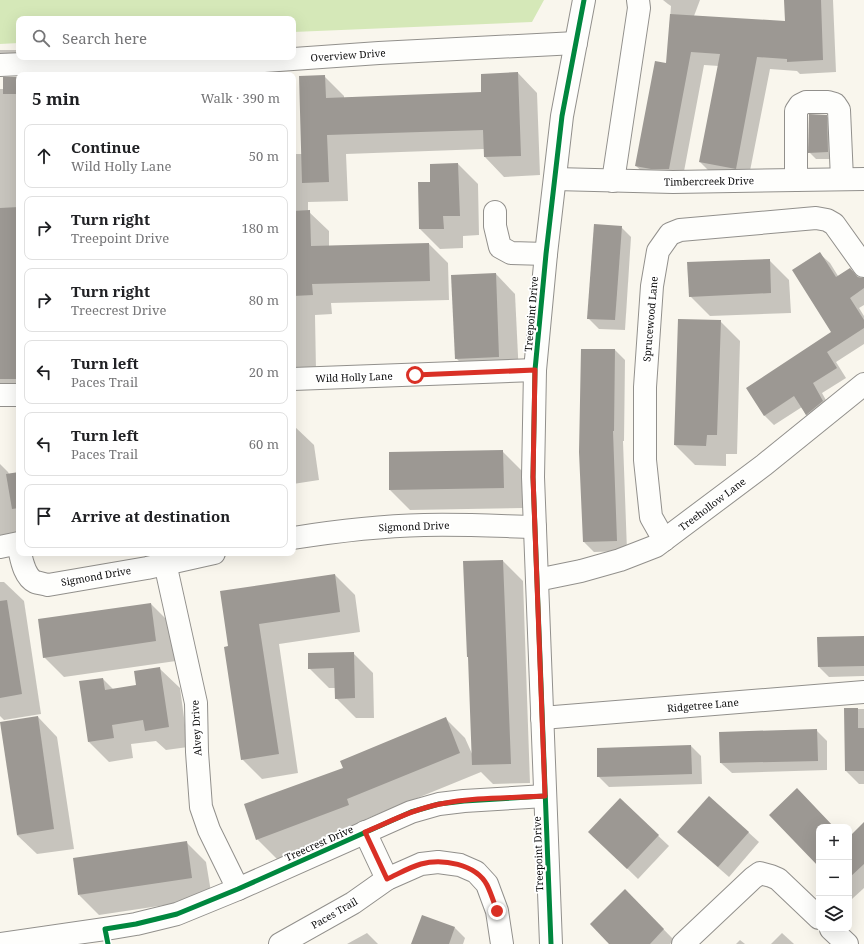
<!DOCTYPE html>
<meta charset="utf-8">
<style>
:root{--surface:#fff;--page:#f2f2f2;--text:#202124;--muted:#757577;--line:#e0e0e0}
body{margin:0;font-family:"Noto Serif",serif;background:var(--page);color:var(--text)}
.controls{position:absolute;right:12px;bottom:12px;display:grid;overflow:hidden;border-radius:8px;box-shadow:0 4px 16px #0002}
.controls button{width:36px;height:36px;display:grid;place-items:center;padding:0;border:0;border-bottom:1px solid var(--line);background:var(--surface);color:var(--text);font:20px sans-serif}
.stop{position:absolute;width:12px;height:12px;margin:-9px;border:3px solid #d93025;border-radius:50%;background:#fff}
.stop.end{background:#d93025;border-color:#fff;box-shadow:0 1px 4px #0008}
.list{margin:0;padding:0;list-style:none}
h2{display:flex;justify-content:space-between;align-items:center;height:52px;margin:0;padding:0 16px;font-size:17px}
h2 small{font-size:13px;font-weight:400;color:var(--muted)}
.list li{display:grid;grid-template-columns:26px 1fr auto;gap:12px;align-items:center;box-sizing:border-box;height:64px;margin:0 8px 8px;padding:0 8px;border:1px solid var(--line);border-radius:8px}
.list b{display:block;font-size:15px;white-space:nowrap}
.list p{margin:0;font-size:13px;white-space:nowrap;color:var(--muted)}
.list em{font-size:13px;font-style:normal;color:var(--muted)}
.icon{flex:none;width:22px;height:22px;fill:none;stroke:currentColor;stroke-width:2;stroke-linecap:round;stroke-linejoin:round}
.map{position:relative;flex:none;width:864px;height:944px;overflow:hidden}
.search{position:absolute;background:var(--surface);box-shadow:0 4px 16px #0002;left:16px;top:16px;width:280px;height:44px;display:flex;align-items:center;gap:10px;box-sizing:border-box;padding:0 14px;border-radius:8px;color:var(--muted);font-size:15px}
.panel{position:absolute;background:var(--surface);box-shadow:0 4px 16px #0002;left:16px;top:72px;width:280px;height:484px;border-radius:8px}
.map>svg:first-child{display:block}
.forest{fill:#d5e8b8}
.shadow{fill:#0003}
.building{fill:#9c9893}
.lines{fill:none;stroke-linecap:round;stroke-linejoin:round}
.minor-casing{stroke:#92908c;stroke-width:24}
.minor{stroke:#fefefc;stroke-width:22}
.cycleway-casing{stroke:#fff;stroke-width:8}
.cycleway{stroke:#00873e;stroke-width:5}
.route{stroke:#d93025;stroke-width:5}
.labels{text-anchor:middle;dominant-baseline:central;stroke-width:4;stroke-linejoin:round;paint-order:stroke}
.street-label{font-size:10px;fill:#0a0a0a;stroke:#fff}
</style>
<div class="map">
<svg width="864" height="944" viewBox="0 0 864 944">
<rect width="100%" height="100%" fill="#f9f6ed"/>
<polygon class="forest" points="0,0 544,0 532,22 293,32 293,19 19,19 19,43 0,44"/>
<g class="shadow">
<polygon points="663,0 700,0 694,16 786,23 785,0 833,0 836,72 800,74 797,71 770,69 748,181 713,175 700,162 719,66 704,65 682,182 649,178 636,166 667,64 671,6 668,4"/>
<polygon points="0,50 19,50 19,55 0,56"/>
<polygon points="518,73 537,93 540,175 504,177 485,157 484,149 346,154 348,201 308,202 308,211 329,231 329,246 429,244 448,263 449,300 331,303 332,314 315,315 316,371 293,371 293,154 302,154 324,76 344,96 344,98 482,93"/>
<polygon points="19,78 19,163 16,163 17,208 19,208 19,398 0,394 0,89 4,89"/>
<polygon points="826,116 833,122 835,159 816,159 810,153"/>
<polygon points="431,164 458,164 478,184 479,235 463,236 463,248 440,249 420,229 431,183"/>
<polygon points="621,227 631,237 625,330 599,329 588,318"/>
<polygon points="820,254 830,263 838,276 864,280 864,305 859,308 864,316 864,344 836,362 846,378 822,393 832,411 816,424 806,415 802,407 774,425 764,415 833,332"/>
<polygon points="769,260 789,280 791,313 710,316 690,296"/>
<polygon points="496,274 515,294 519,376 475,378 456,358"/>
<polygon points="720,321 740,341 737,454 726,454 726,466 695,465 675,445"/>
<polygon points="615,350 625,360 624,441 623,441 627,551 594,552 584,542"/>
<polygon points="293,425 314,445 319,480 293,484"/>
<polygon points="502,451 522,471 523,508 410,510 390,490"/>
<polygon points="0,464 8,472 9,474 19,473 19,532 0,543"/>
<polygon points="503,561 523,581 530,783 493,784 481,772 366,819 368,825 277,859 257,839 344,768 445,718 465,738 473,756 469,658 468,657"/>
<polygon points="335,575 355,595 360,632 279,644 298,773 262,779 242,759 229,647 221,592"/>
<polygon points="0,582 4,582 24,601 41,714 4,720 0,716"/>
<polygon points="151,604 171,624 176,661 64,677 44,657"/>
<polygon points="864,637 864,676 829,677 819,667 818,638"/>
<polygon points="353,653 373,673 374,718 356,718 336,698 336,688 329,688 309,668"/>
<polygon points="160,669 180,688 188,747 166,750 156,741 131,744 133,758 109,762 89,742 103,679 114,690 137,686"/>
<polygon points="845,709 864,709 864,784 859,784 846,771"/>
<polygon points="38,717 57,737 74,849 37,854 17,835"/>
<polygon points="816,730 827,741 827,770 732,773 721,763"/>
<polygon points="691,746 701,756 702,784 609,787 598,776 598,749"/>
<polygon points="620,800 669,846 638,879 600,842"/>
<polygon points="864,824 864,888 852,899 849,896 849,838"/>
<polygon points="748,832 759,842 729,877 689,842"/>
<polygon points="186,842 206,862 212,898 99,915 79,895"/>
<polygon points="625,890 674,940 670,944 611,944"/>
<polygon points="455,928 465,938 463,944 412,944"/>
<polygon points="367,933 378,944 347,944"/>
<polygon points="782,933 794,944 771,944"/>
<polygon points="740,940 745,944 736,944"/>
</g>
<g class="building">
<polygon points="784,0 821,0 823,60 787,62 787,59 757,57 736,169 699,162 720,54 691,52 669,169 651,169 635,166 655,61 666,63 670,14 785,21"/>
<polygon points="518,72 521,156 484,157 483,130 327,135 329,182 302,183 299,76 325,75 326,98 481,92 481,74"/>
<rect x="3" y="77" width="16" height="17"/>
<polygon points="809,114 827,115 828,152 808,153"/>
<polygon points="458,163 460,216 443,216 444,229 419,229 418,182 430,182 430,164"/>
<polygon points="19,207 19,379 0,379 0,208"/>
<polygon points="310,210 311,246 429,243 430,281 312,284 313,295 293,296 293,211"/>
<polygon points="594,224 622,226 615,320 587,319"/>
<polygon points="820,252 836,277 850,268 858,277 864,278 864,288 850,298 864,320 864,328 827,352 837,368 813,383 823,401 806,415 794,396 764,416 746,388 831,332 792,270"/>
<polygon points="770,259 771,293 689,297 687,262"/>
<polygon points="496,273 499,357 455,359 451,275"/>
<polygon points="678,319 721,320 717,435 707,435 706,446 674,445"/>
<polygon points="581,349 615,349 614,431 613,431 617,541 583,542 579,452"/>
<polygon points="503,450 504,488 389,490 389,452"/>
<polygon points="19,472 19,508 12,509 6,474"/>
<polygon points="503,560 511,764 472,765 468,657 467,657 463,561"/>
<polygon points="335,574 340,612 259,624 279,754 241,760 224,647 228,646 220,591"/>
<polygon points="7,600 22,694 0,698 0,601"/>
<polygon points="151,603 156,641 43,658 38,619"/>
<polygon points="864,636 864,666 818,667 817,637"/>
<polygon points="354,652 355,698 335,699 334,668 308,669 308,653"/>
<polygon points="160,667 169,727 145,731 143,720 112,725 114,738 88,742 79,681 103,678 105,690 136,685 134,671"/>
<polygon points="844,708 858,708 858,728 864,728 864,771 845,771"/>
<polygon points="38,716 54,829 17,835 0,722"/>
<polygon points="446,717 460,753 347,799 349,805 256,840 244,804 343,768 340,761"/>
<polygon points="817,729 818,761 720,763 719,732"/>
<polygon points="691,745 692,774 597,777 597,748"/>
<polygon points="797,788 834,827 819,827 819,867 769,815"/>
<polygon points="709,796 749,832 718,867 677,832"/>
<polygon points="620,798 659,835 627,869 588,832"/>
<polygon points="864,822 864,864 849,878 849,837"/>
<polygon points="187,841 192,878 78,895 73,858"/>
<polygon points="625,889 664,929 650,944 609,944 590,924"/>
<polygon points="422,915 455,927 449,944 411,944"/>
</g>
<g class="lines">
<g class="minor-casing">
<g id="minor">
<polyline points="0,65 71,62 195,66 379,53 576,43"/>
<polyline points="555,179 673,182 864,179"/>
<polyline points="796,180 796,111 800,105 806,102 828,102 835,104 839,110 842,179"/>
<polyline points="613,181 639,8 638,0"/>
<polyline points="495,212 495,226 500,247 511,253 546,254"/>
<polyline points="293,379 535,370"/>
<polyline points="0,395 19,395"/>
<path d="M 293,538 C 337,531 380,526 424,525 C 461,524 498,526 535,527"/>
<polyline points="664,540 651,517 645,460 645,387 652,286 658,251 670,234 680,230 816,218 827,220 834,224 864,266"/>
<polyline points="0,547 19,543"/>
<path d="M 20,553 C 22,562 25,577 35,582 C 39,583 44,584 48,585 L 147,568 L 214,553"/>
<polyline points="165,563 196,703 197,752 201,807 209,830 238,889"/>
<polyline points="537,580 581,571 620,560 656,546 764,465 864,384"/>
<polyline points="542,718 864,692"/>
<polyline points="365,832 387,879"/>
<polyline points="831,929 847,944"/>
<polyline points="0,944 105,929 136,924 177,914 238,889 411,812 439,804 464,801 545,796"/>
<polyline points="280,944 353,903 387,879 421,864 438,862 460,865 476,872 487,884 497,911 502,944"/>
<polyline points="551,944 533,477 535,370 546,254 562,116 584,0"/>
<polyline points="683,944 753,878 760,873 771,876 778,879 819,918"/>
</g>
</g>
<use href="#minor" class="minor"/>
<g class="cycleway-casing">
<g id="cycleway">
<polyline points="108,944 105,929 136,924 177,914 238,889 411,812 439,804 464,801 545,796"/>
<polyline points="551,944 533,477 535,370 546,254 562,116 584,0"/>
</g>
</g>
<use href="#cycleway" class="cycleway"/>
</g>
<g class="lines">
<path class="route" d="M 415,375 L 535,370 L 533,477 L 545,796 C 510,798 474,797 440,804 C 414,809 389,822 365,832 L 387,879 C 398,874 410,867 421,864 C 442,858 476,864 487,885 C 491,893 494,903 497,911"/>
</g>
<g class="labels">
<g class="street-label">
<text transform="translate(348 55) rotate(-4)">Overview Drive</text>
<text transform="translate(709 181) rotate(-1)">Timbercreek Drive</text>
<text transform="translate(531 314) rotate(-85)">Treepoint Drive</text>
<text transform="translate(650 319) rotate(-85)">Sprucewood Lane</text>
<text transform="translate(354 377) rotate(-2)">Wild Holly Lane</text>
<text transform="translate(712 504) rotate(-37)">Treehollow Lane</text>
<text transform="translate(414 526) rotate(-2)">Sigmond Drive</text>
<text transform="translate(96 576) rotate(-10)">Sigmond Drive</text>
<text transform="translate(703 705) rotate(-5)">Ridgetree Lane</text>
<text transform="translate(196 728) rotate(-93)">Alvey Drive</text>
<text transform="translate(319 843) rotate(-24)">Treecrest Drive</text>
<text transform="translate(538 854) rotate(-92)">Treepoint Drive</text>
<text transform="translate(334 913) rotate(-30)">Paces Trail</text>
</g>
</g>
</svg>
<div class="controls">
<button>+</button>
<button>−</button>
<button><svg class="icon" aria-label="layers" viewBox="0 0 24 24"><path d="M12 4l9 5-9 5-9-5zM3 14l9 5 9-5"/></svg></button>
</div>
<div class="stop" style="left:415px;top:375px"></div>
<div class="stop end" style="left:497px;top:911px"></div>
<div class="search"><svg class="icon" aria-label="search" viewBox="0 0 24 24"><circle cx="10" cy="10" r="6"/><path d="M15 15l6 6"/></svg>Search here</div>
<section class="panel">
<h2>5 min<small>Walk · 390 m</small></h2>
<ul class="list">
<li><svg class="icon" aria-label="ahead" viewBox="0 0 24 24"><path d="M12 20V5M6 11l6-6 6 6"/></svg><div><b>Continue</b><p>Wild Holly Lane</p></div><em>50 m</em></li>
<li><svg class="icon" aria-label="right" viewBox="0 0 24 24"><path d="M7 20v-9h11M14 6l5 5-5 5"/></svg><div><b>Turn right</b><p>Treepoint Drive</p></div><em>180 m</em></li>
<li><svg class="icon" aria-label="right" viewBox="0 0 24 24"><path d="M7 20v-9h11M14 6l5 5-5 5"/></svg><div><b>Turn right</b><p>Treecrest Drive</p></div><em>80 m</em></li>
<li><svg class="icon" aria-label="left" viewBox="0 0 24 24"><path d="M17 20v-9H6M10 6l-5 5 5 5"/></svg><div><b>Turn left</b><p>Paces Trail</p></div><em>20 m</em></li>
<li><svg class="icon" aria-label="left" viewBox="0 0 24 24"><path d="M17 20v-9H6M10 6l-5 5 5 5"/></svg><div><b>Turn left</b><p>Paces Trail</p></div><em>60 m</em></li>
<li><svg class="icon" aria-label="arrive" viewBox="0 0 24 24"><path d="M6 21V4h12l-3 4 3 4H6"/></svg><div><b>Arrive at destination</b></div></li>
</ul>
</section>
</div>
